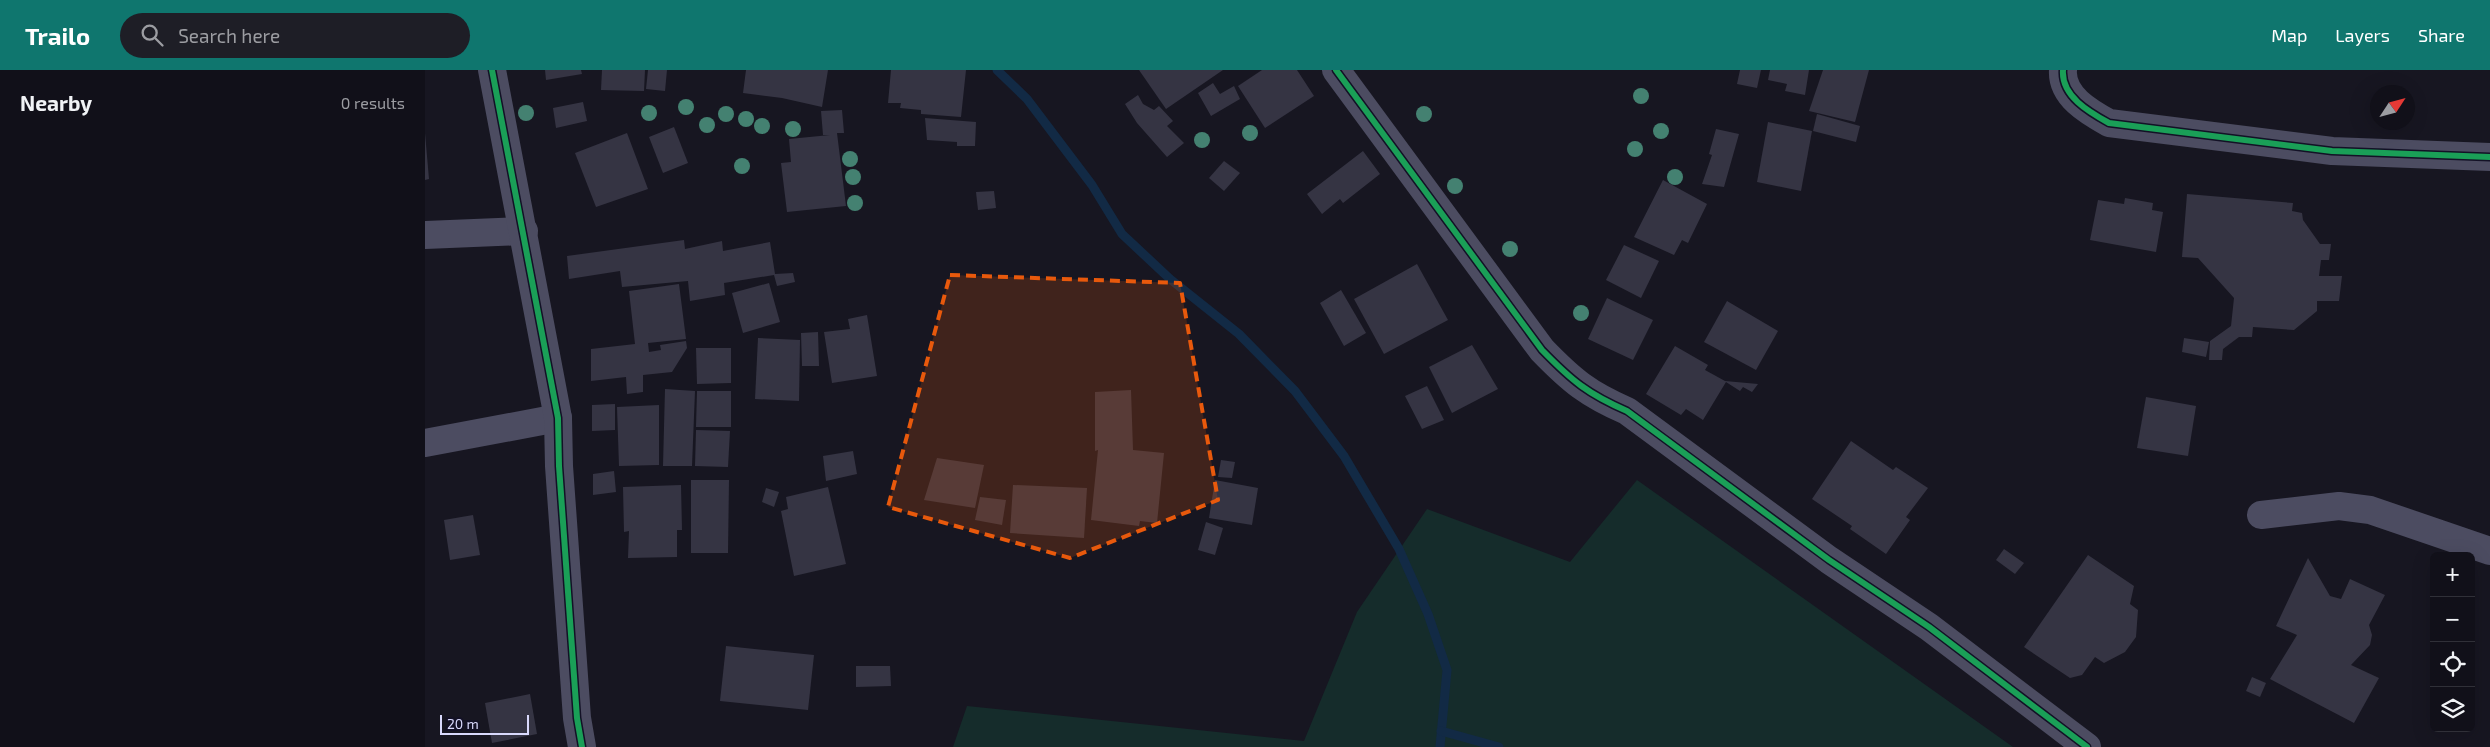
<!DOCTYPE html>
<meta charset="utf-8">
<style>
:root{--surface:#111019;--page:#1e1e26;--text:#f1f3f6;--muted:#9c9da2;--line:#303038;--accent:#0f766e}
body{margin:0;font-family:"Exo 2",sans-serif;background:var(--page);color:var(--text)}
.controls{position:absolute;right:15px;bottom:15px;display:grid;overflow:hidden;border-radius:8px;box-shadow:0 5px 20px #0002}
.controls button{width:45px;height:45px;display:grid;place-items:center;padding:0;border:0;border-bottom:1px solid var(--line);background:var(--surface);color:var(--text);font:25px sans-serif}
.compass{position:absolute;left:1945px;top:15px;width:45px;height:45px;border-radius:50%;background:var(--surface);box-shadow:0 5px 20px #0002;rotate:54deg}
.scale{position:absolute;left:15px;bottom:12px;width:89px;box-sizing:border-box;padding-left:5px;border:2px solid #d9d9fc;border-top:0;font-size:14px;line-height:18px;white-space:nowrap;color:#d9d9fc;-webkit-text-stroke:4px #131126;paint-order:stroke}
.list{margin:0;padding:0;list-style:none}
h2{display:flex;justify-content:space-between;align-items:center;height:65px;margin:0;padding:0 20px;font-size:21px}
h2 small{font-size:16px;font-weight:400;color:var(--muted)}
.icon{flex:none;width:28px;height:28px;fill:none;stroke:currentColor;stroke-width:2;stroke-linecap:round;stroke-linejoin:round}
.map{position:relative;flex:none;width:2065px;height:677px;overflow:hidden}
header{display:flex;align-items:center;gap:30px;box-sizing:border-box;height:70px;padding:0 25px;background:var(--accent);color:#fff}
header strong{font-size:24px}
nav{display:flex;gap:28px;margin-inline-start:auto;font-size:18px}
.search{width:350px;height:45px;background:var(--page);display:flex;align-items:center;gap:12px;box-sizing:border-box;padding:0 18px;border-radius:28px;color:var(--muted);font-size:19px}
main{display:flex}
aside{flex:1;background:var(--surface)}
.map>svg:first-child{display:block}
.green{fill:#152c2b}
.lines{fill:none;stroke-linecap:round;stroke-linejoin:round}
.stream{stroke:#122a45;stroke-width:9}
.building{fill:#353443}
.minor{stroke:#4c4c61;stroke-width:28}
.tertiary{stroke:#4c4c61;stroke-width:28}
.cycleway-casing{stroke:#131126;stroke-width:9}
.cycleway{stroke:#1a9f57;stroke-width:6}
.tree{fill:#448171}
.marked{fill:#e8590c;fill-opacity:0.2;stroke:#e8590c;stroke-width:4;stroke-dasharray:10 6;stroke-linejoin:round}
</style>
<header>
<strong>Trailo</strong>
<div class="search"><svg class="icon" aria-label="search" viewBox="0 0 24 24"><circle cx="10" cy="10" r="6"/><path d="M15 15l6 6"/></svg>Search here</div>
<nav><a>Map</a><a>Layers</a><a>Share</a></nav>
</header>
<main>
<aside>
<h2>Nearby<small>0 results</small></h2>
<ul class="list">
</ul>
</aside>
<div class="map">
<svg width="2065" height="677" viewBox="0 0 2065 677">
<rect width="100%" height="100%" fill="#171621"/>
<polygon class="green" points="1212,410 1588,677 528,677 542,636 879,671 932,542 1002,439 1145,492"/>
<g class="lines">
<g class="stream">
<polyline points="572,0 602,29 667,115 697,164 745,209 814,264 870,321 919,386 974,479 1003,544 1022,600 1015,677"/>
<polyline points="1016,661 1074,677"/>
</g>
</g>
<g class="building">
<polygon points="120,0 156,0 157,4 121,10"/>
<polygon points="177,0 220,0 219,21 176,20"/>
<polygon points="223,0 242,0 240,21 221,19"/>
<polygon points="321,0 403,0 397,37 357,28 318,23"/>
<polygon points="466,0 541,0 536,47 496,44 496,40 475,38 476,33 463,33"/>
<polygon points="714,0 798,0 741,39"/>
<polygon points="837,0 872,0 889,26 840,58 813,16"/>
<polygon points="1315,0 1336,0 1332,18 1312,14"/>
<polygon points="1345,0 1384,0 1380,25 1360,21 1362,14 1343,10"/>
<polygon points="1398,0 1444,0 1430,52 1384,41"/>
<polygon points="788,13 795,24 809,16 815,29 786,46 773,23"/>
<polygon points="713,25 718,34 729,40 734,36 748,51 742,56 759,73 742,87 712,53 700,34"/>
<polygon points="158,32 162,51 131,58 128,38"/>
<polygon points="417,40 419,63 412,63 421,136 362,142 356,93 366,92 364,69 405,65 398,65 396,41"/>
<polygon points="1392,44 1435,56 1431,72 1388,61"/>
<polygon points="500,48 551,52 550,76 532,76 532,72 502,70"/>
<polygon points="1343,52 1387,61 1376,121 1332,112"/>
<polygon points="249,57 263,93 238,103 224,67"/>
<polygon points="1291,59 1314,64 1299,117 1277,114 1287,85 1284,84"/>
<polygon points="0,63 4,109 0,110"/>
<polygon points="202,63 223,119 171,137 150,83"/>
<polygon points="938,81 955,104 918,133 915,129 897,144 882,124"/>
<polygon points="799,91 815,103 799,121 784,108"/>
<polygon points="1238,110 1282,134 1263,173 1257,170 1249,185 1209,167"/>
<polygon points="569,121 571,138 553,140 551,122"/>
<polygon points="1762,124 1868,133 1867,141 1877,143 1878,150 1895,174 1906,174 1904,190 1896,190 1894,206 1917,206 1914,231 1892,231 1892,241 1869,260 1828,257 1827,267 1814,267 1798,279 1797,290 1784,290 1785,271 1806,256 1809,228 1773,188 1757,187"/>
<polygon points="1700,128 1728,133 1727,140 1738,142 1731,182 1665,170 1673,130 1699,134"/>
<polygon points="259,170 260,179 297,171 298,181 345,172 350,204 368,203 370,212 352,216 349,205 299,213 300,225 265,231 263,211 197,217 195,201 144,209 142,186"/>
<polygon points="1199,175 1234,191 1216,228 1181,210"/>
<polygon points="992,194 1023,250 959,284 929,229"/>
<polygon points="344,213 355,252 318,263 307,223"/>
<polygon points="254,214 261,269 223,273 224,282 236,280 235,275 261,271 262,278 247,302 218,305 218,322 202,324 201,307 166,311 166,279 210,274 204,221"/>
<polygon points="916,220 941,263 919,276 895,233"/>
<polygon points="1182,228 1228,250 1208,290 1163,269"/>
<polygon points="1302,231 1353,261 1331,300 1279,272"/>
<polygon points="442,245 452,306 407,313 399,262 425,259 423,249"/>
<polygon points="393,262 394,296 377,296 376,263"/>
<polygon points="333,268 375,270 374,331 330,329"/>
<polygon points="1759,268 1784,272 1781,287 1757,282"/>
<polygon points="1047,275 1073,319 1027,343 1004,297"/>
<polygon points="1250,276 1283,295 1280,300 1300,311 1333,314 1327,322 1318,317 1315,321 1301,312 1278,350 1261,339 1256,345 1221,324"/>
<polygon points="271,278 306,278 306,313 272,314"/>
<polygon points="1002,316 1019,350 997,359 980,326"/>
<polygon points="240,319 270,321 267,396 238,396"/>
<polygon points="706,320 708,380 739,383 732,453 715,451 714,456 666,450 673,380 670,381 670,322"/>
<polygon points="272,321 306,321 306,357 271,357"/>
<polygon points="1721,327 1771,336 1763,386 1712,378"/>
<polygon points="190,334 190,360 167,361 167,335"/>
<polygon points="234,335 234,395 194,396 192,337"/>
<polygon points="271,360 305,361 303,397 270,396"/>
<polygon points="1426,371 1468,400 1471,397 1503,418 1481,447 1485,450 1461,484 1425,459 1427,456 1387,429"/>
<polygon points="428,381 432,404 401,411 398,386"/>
<polygon points="512,388 559,395 550,438 499,430"/>
<polygon points="796,390 810,392 807,408 793,407"/>
<polygon points="189,401 191,422 168,425 168,404"/>
<polygon points="266,410 304,410 303,483 266,483"/>
<polygon points="790,410 833,418 827,455 784,448"/>
<polygon points="256,415 257,460 252,460 252,487 203,488 204,461 199,462 198,417"/>
<polygon points="588,415 662,418 659,468 585,463"/>
<polygon points="403,417 421,494 369,506 356,441 363,439 361,427"/>
<polygon points="341,418 354,422 349,437 337,432"/>
<polygon points="555,427 581,430 577,455 550,450"/>
<polygon points="48,445 55,485 25,490 19,450"/>
<polygon points="781,452 798,458 790,485 773,480"/>
<polygon points="1579,479 1599,493 1590,504 1571,490"/>
<polygon points="1663,485 1709,516 1705,534 1713,540 1711,567 1700,582 1679,593 1670,587 1657,605 1645,608 1599,577"/>
<polygon points="1883,488 1905,526 1916,529 1925,509 1960,525 1944,555 1947,565 1945,575 1926,595 1954,608 1929,653 1845,609 1872,565 1851,556"/>
<polygon points="301,576 389,585 383,640 295,631"/>
<polygon points="431,596 465,596 466,616 431,617"/>
<polygon points="1827,607 1841,613 1835,627 1821,621"/>
<polygon points="105,624 112,664 67,673 60,633"/>
</g>
<g class="lines">
<g class="minor">
<path d="M 911,0 L 1117,280 C 1147,311 1163,324 1202,341 L 1404,490 L 1504,557 L 1662,677"/>
<path d="M 1638,0 C 1636,26 1664,42 1684,53 L 1907,81 L 2065,87"/>
<polyline points="0,165 99,161"/>
<polyline points="0,373 133,348"/>
<polyline points="1836,445 1914,436 1945,440 2065,481"/>
</g>
<polyline class="tertiary" points="67,0 133,348 134,396 152,648 157,677"/>
<g class="cycleway-casing">
<g id="cycleway">
<polyline points="67,0 133,348 134,396 152,648 157,677"/>
<path d="M 911,0 L 1117,280 C 1147,311 1163,324 1202,341 L 1404,490 L 1504,557 L 1662,677"/>
<path d="M 1638,0 C 1636,26 1664,42 1684,53 L 1907,81 L 2065,87"/>
</g>
</g>
<use href="#cycleway" class="cycleway"/>
</g>
<g class="tree">
<circle cx="1216" cy="26" r="8"/>
<circle cx="261" cy="37" r="8"/>
<circle cx="101" cy="43" r="8"/>
<circle cx="224" cy="43" r="8"/>
<circle cx="301" cy="44" r="8"/>
<circle cx="999" cy="44" r="8"/>
<circle cx="321" cy="49" r="8"/>
<circle cx="282" cy="55" r="8"/>
<circle cx="337" cy="56" r="8"/>
<circle cx="368" cy="59" r="8"/>
<circle cx="1236" cy="61" r="8"/>
<circle cx="825" cy="63" r="8"/>
<circle cx="777" cy="70" r="8"/>
<circle cx="1210" cy="79" r="8"/>
<circle cx="425" cy="89" r="8"/>
<circle cx="317" cy="96" r="8"/>
<circle cx="428" cy="107" r="8"/>
<circle cx="1250" cy="107" r="8"/>
<circle cx="1030" cy="116" r="8"/>
<circle cx="430" cy="133" r="8"/>
<circle cx="1085" cy="179" r="8"/>
<circle cx="1156" cy="243" r="8"/>
</g>
<path class="marked" d="M 525,205 L 755,213 L 793,430 L 645,488 L 463,437 Z"/>
</svg>
<div class="controls">
<button>+</button>
<button>−</button>
<button><svg class="icon" aria-label="locate" viewBox="0 0 24 24"><circle cx="12" cy="12" r="6"/><path d="M12 2v4M12 18v4M2 12h4M18 12h4"/></svg></button>
<button><svg class="icon" aria-label="layers" viewBox="0 0 24 24"><path d="M12 4l9 5-9 5-9-5zM3 14l9 5 9-5"/></svg></button>
</div>
<svg class="compass" viewBox="-18 -18 36 36"><path d="M0-13l5 13h-10z" fill="#e53935"/><path d="M0 13l5-13h-10z" fill="#9c9da2"/></svg>
<div class="scale">20 m</div>
</div>
</main>
